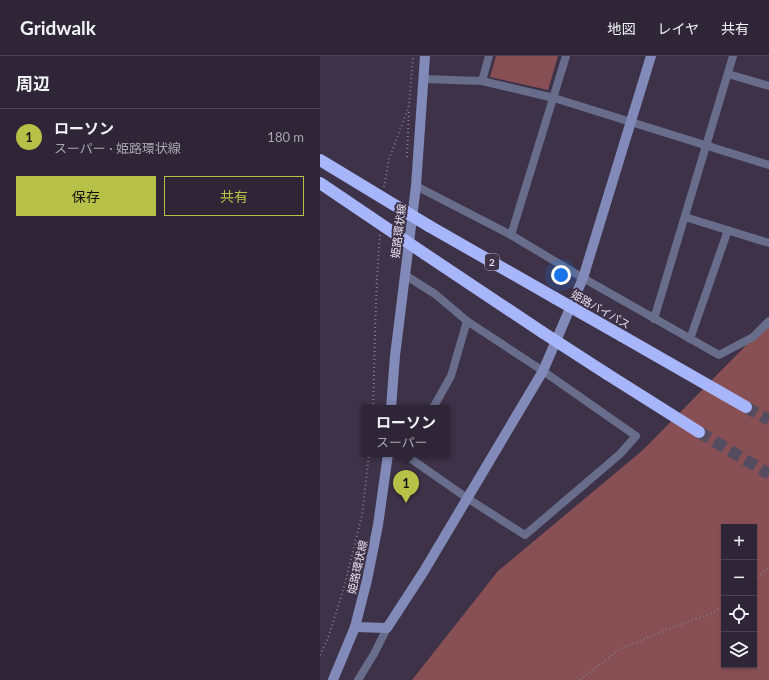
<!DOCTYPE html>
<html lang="ja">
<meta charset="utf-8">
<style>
:root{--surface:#2e2636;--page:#362e3e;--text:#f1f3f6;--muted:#a7a5ad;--line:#494351;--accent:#b8c147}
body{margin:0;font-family:Lato,"Noto Sans JP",sans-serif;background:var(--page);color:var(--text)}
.controls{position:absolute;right:12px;bottom:12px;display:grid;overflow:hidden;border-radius:0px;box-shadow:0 1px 3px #0004}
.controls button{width:36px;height:36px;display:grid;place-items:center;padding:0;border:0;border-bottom:1px solid var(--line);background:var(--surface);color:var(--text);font:20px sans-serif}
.you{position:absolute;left:241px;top:219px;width:14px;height:14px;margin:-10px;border:3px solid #fff;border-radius:50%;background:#1a73e8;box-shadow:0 0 0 6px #1a73e833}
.badge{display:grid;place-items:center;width:26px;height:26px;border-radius:50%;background:var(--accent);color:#111;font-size:13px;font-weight:700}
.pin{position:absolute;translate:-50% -33px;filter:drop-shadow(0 1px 2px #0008)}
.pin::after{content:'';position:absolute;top:21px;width:14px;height:12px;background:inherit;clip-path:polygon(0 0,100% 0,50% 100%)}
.popup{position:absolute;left:42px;top:349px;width:88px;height:52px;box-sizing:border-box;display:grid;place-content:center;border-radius:0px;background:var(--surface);filter:drop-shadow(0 1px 3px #0005);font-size:13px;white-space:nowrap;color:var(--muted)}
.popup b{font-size:15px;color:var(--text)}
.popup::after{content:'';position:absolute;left:50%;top:100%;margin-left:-8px;border:8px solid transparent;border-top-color:var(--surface)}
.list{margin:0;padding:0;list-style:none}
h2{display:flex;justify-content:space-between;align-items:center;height:52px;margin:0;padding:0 16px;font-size:17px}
h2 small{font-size:13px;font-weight:400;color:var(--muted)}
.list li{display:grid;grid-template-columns:26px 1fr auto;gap:12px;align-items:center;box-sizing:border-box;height:56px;padding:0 16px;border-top:1px solid var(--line)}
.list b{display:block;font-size:15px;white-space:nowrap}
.list p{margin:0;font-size:13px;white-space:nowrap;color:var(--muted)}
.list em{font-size:13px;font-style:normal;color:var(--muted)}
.actions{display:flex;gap:8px;padding:12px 16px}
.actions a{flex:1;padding:9px 0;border:1px solid var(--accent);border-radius:0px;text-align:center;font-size:14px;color:var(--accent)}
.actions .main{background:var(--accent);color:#111}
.icon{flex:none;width:22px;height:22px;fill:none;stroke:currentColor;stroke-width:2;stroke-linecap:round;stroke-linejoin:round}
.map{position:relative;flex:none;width:449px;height:624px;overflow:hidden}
header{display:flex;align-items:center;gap:24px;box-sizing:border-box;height:56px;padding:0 20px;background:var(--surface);border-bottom:1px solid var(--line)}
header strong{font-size:19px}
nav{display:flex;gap:22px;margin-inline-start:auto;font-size:14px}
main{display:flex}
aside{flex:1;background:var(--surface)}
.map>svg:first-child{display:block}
.green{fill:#885055;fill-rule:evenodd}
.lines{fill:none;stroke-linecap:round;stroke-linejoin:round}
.highway-tunnel{stroke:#564c61;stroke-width:12;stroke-dasharray:12 6;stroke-linecap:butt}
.path{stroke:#837a8c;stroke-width:2;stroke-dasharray:1 3;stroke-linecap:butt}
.street{stroke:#676d8a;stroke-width:8}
.secondary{stroke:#818ab8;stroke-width:10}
.highway{stroke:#a7b5fb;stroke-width:12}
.highway-bridge{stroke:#a7b5fb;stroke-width:12}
.labels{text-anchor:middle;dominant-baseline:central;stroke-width:4;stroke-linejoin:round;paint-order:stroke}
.shield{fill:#3d3248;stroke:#b3abbb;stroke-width:1}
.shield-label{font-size:10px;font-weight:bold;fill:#e5dfec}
.street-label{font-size:11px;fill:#e5dfec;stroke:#3d3248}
</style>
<header>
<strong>Gridwalk</strong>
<nav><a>地図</a><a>レイヤ</a><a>共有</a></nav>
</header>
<main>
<aside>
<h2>周辺<small></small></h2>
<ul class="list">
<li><span class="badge">1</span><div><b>ローソン</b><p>スーパー · 姫路環状線</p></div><em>180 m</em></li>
</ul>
<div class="actions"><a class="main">保存</a><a>共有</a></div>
</aside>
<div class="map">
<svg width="449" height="624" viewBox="0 0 449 624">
<rect width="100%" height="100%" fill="#3d3248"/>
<g class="green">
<polygon points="176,0 238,0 228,34 170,21"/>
<path d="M 449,266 L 449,624 L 92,624 L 178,515 L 323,394 ZM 404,471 L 434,471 L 434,609 L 404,609 Z"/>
</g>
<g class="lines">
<g class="highway-tunnel">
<polyline points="426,351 449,364"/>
<polyline points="379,376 449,418"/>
</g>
<g class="path">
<polyline points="87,101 89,53"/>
<polyline points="64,131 69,103 89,50 93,0"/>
<path d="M 53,352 C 55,294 55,237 60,179"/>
<polyline points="434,523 449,512"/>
<polyline points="0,599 8,582 23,535 42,459 49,398"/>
<polyline points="260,624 300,593 348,573 393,557 404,549"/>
</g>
<g class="street">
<polyline points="408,18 449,30"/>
<polyline points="103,23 162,25 234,42 449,109"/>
<polyline points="162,25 169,0"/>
<polyline points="96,130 191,179 263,222 399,299 433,281 449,265"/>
<polyline points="365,161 449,187"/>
<polyline points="191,179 246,0"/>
<polyline points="334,263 413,0"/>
<polyline points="370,283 408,174"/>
<polyline points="113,352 131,320 147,265"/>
<polyline points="84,398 147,442 205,479 300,398 316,380 223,315 147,265 115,238 85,219"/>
<polyline points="38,624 54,598 67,572"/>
</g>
<g class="secondary">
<polyline points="71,352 75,300 96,130 105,0"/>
<polyline points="35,571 67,572 104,515 223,315 263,222 331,0"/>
<polyline points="13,624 35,571 47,524 58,469 68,398"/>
</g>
<g class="highway">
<polyline points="109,170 235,242"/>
<polyline points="105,198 222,276"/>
<polyline points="302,280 426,351"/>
<polyline points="287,318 379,376"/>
</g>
<g class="highway-bridge">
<polyline points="0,104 109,170"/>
<polyline points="0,127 105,198"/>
<polyline points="235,242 302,280"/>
<polyline points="222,276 287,318"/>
</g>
</g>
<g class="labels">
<rect class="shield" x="165" y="198" width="14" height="16" rx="3"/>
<g class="shield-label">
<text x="172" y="206">2</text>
</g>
<g class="street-label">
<text transform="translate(78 175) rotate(-83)">姫路環状線</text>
<text transform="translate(281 253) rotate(30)">姫路バイパス</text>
<text transform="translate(37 511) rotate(-77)">姫路環状線</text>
</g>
</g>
</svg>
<div class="controls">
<button>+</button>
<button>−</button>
<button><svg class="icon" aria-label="locate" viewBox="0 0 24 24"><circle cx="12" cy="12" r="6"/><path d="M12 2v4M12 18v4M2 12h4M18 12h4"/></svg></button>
<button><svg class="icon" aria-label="layers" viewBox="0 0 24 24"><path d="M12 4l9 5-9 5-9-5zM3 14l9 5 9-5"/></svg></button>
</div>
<div class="you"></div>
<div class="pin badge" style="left:86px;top:447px">1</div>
<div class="popup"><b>ローソン</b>スーパー</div>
</div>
</main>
